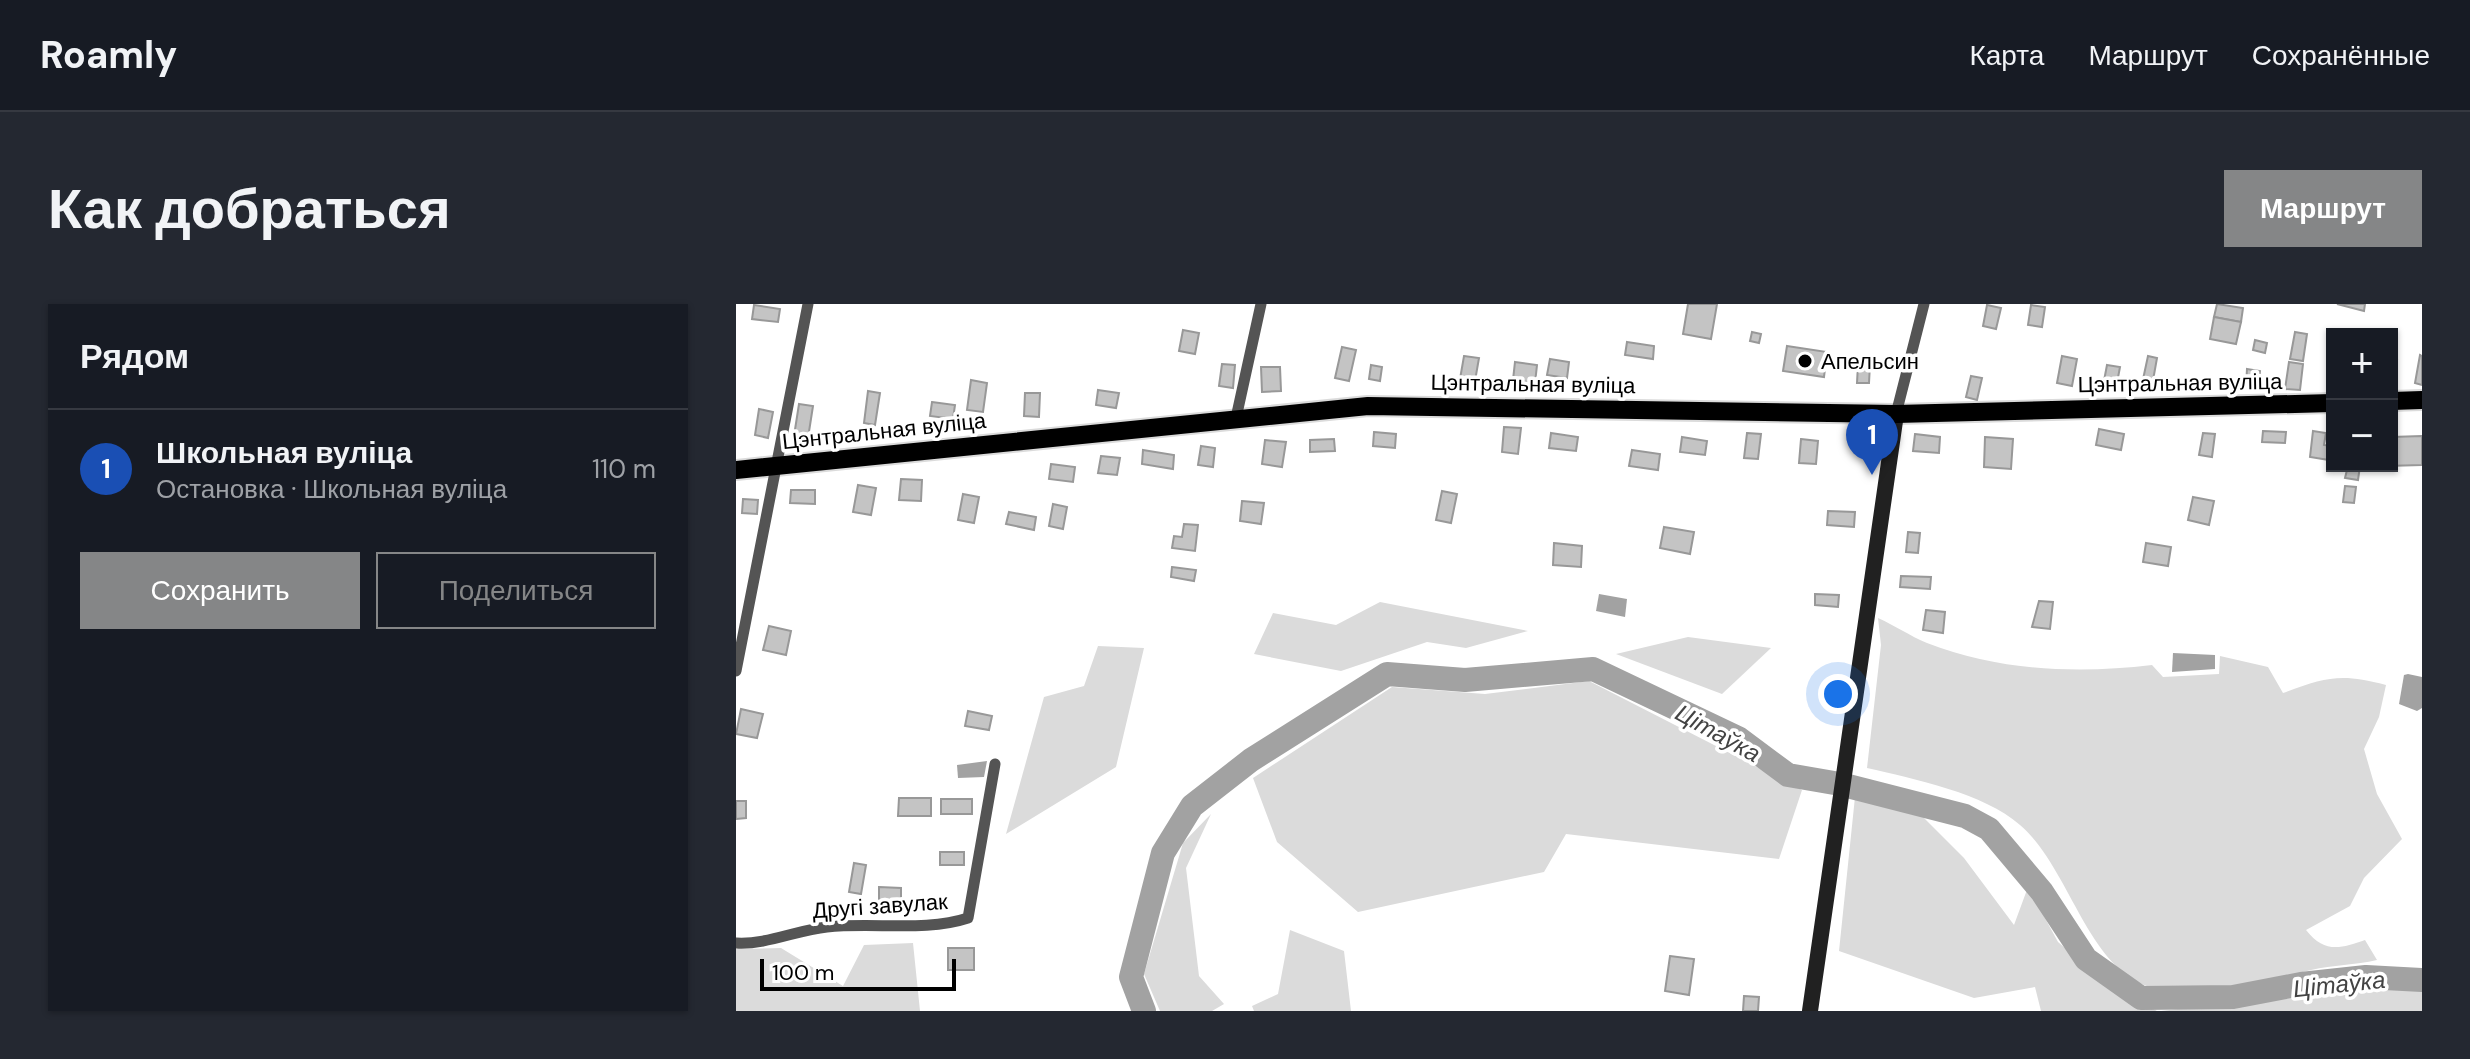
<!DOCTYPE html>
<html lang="ru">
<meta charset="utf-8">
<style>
:root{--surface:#171b24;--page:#242831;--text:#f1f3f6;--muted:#9ea1a6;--line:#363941;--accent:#858687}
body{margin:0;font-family:"DM Sans",sans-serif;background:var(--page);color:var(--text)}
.controls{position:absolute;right:24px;top:24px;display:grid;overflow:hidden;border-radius:0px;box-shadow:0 2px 6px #0004}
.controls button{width:72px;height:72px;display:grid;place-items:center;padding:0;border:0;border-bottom:2px solid var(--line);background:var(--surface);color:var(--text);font:40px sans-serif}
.scale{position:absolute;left:24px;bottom:20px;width:196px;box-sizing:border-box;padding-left:8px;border:4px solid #000;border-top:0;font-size:22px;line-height:28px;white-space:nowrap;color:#000;-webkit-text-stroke:6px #fff;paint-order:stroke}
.you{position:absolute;left:1102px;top:390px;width:28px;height:28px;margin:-20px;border:6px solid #fff;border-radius:50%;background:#1a73e8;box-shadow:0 0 0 12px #1a73e833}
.badge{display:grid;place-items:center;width:52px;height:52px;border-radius:50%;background:var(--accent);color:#fff;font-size:26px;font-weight:700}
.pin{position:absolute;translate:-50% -66px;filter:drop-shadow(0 2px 4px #0008)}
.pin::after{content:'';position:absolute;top:42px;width:28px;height:24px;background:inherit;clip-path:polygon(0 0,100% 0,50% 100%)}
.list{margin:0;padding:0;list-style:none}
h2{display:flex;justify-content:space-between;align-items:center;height:104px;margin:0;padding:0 32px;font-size:34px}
h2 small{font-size:26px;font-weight:400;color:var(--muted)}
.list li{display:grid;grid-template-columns:52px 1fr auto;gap:24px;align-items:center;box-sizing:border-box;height:120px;padding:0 32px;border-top:2px solid var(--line)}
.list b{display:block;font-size:30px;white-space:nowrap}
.list p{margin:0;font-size:26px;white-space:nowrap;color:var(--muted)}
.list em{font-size:26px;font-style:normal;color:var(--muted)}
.actions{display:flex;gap:16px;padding:24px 32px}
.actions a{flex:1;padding:18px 0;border:2px solid var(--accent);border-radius:0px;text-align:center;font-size:28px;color:var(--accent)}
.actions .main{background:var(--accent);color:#fff}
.map{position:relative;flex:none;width:1686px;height:707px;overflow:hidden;border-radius:0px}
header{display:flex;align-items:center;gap:48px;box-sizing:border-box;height:112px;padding:0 40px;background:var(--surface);border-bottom:2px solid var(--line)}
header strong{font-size:38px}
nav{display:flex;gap:44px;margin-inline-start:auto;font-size:28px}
.intro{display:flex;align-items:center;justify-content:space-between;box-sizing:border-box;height:192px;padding:0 48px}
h1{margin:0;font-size:56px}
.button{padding:20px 36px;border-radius:0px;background:var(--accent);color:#fff;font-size:28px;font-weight:700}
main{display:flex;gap:48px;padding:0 48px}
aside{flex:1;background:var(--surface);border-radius:0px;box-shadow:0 2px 6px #0004}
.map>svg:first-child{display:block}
.green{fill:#dbdbdb}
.water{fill:#a2a2a2}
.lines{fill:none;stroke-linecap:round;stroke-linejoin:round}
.river{stroke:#a2a2a2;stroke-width:24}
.building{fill:#c4c4c4;stroke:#989898;stroke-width:2}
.primary-casing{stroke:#dbdbdb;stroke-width:22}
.street{stroke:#545454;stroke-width:11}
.secondary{stroke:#212121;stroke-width:16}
.primary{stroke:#000;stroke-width:18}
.poi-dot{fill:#000;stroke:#fff;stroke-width:3}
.labels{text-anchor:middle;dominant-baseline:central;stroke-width:7;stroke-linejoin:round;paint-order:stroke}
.poi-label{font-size:22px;fill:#000;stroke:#fff;text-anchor:start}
.street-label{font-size:22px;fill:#000;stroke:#fff}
.water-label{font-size:24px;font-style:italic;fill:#434343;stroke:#fff}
</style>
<header>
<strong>Roamly</strong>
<nav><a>Карта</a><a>Маршрут</a><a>Сохранённые</a></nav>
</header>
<div class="intro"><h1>Как добраться</h1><a class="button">Маршрут</a></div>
<main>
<aside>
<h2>Рядом<small></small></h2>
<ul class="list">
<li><span class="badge" style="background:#1a4fb4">1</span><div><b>Школьная вуліца</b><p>Остановка · Школьная вуліца</p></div><em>110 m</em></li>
</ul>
<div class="actions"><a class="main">Сохранить</a><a>Поделиться</a></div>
</aside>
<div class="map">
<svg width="1686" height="707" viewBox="0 0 1686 707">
<rect width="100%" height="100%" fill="#fff"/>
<g class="green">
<polygon points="644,298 792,327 730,344 691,338 605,367 518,350 537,309 600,321"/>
<path d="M 1142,314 C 1158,321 1174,332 1191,339 C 1263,367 1341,370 1416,361 L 1427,373 L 1483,370 L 1484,352 L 1532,363 L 1547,389 C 1590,373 1605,369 1650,381 L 1643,413 L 1628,445 L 1641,490 L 1666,535 L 1628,574 L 1614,602 L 1570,626 C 1588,649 1604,645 1629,636 L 1641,656 C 1619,661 1597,661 1575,666 C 1523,678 1469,699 1414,683 C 1351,664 1334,564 1284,521 C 1248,489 1178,475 1131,464 L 1145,341 Z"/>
<polygon points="952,333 1035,344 986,390 880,350"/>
<polygon points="362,342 408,344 380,463 270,530 308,393 348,382"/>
<polygon points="853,377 1066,486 1043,555 830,530 808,568 622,608 541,538 517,474 656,383 749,390"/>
<polygon points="1119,493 1183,509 1228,554 1278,621 1292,583 1322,638 1373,682 1421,707 1305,707 1299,683 1238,694 1103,647"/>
<polygon points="475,510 450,564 463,672 488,700 476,707 424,707 408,670 447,539"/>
<polygon points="554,626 608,647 615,707 518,707 516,702 542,690"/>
<polygon points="177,639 184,707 0,707 0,645 45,644 107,682 128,641"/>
<polygon points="1619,684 1686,686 1686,707 1425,707"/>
</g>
<g class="water">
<polygon points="863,290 891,295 889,313 860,307"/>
<polygon points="1437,349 1479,351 1479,365 1436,368"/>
<polygon points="1672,370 1686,373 1686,404 1681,407 1663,400 1668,371"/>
<polygon points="251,457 248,473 222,474 221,461"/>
</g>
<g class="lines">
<polyline class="river" points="408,707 395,673 427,549 456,502 515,456 651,370 729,376 857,365 1002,434 1052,471 1104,480 1229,512 1253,525 1306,588 1350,655 1405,694 1497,693 1565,680 1630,673 1686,676"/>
</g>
<g class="building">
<polygon points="952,0 981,0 975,35 947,30"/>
<polygon points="1481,0 1507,4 1505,18 1478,13"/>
<polygon points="1601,0 1629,0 1628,7"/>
<polygon points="18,1 44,5 42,18 16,15"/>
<polygon points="1251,1 1265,4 1260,25 1247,22"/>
<polygon points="1295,1 1309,3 1306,23 1292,21"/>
<polygon points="1478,13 1505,18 1500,40 1474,35"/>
<polygon points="447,26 463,29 459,50 443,47"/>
<polygon points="1016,28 1025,30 1023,39 1014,37"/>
<polygon points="1559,28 1571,30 1567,57 1554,55"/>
<polygon points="1519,36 1531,39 1529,49 1517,46"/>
<polygon points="891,38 918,42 917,55 889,51"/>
<polygon points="1051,42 1091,48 1088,73 1047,67"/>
<polygon points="606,43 620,46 613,77 599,74"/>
<polygon points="1684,51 1686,52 1686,81 1679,79"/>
<polygon points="728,52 743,54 739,77 724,75"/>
<polygon points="1326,52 1341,55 1336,82 1321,79"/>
<polygon points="1412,52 1421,54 1416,82 1406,80"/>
<polygon points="814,55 833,58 831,74 811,71"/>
<polygon points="1656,56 1661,56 1659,81 1656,80"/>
<polygon points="779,58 801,61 799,79 777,76"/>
<polygon points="1553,58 1567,60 1564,86 1549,85"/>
<polygon points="486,60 499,61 497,84 483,82"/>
<polygon points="1122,60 1134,60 1133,79 1121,79"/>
<polygon points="635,61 646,63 644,77 633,75"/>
<polygon points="1371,61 1384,63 1380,84 1367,82"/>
<polygon points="525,63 544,63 545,87 526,88"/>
<polygon points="1511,65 1524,67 1522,85 1510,83"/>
<polygon points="1235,72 1246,74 1241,96 1230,93"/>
<polygon points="235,76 251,79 247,108 231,106"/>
<polygon points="362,86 383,89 380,104 360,101"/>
<polygon points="132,87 144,89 139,121 128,119"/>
<polygon points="289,89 304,89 303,113 288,112"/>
<polygon points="196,98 219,101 217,115 194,112"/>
<polygon points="63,100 77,102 72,134 58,132"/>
<polygon points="23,105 37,108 32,134 19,131"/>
<polygon points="768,123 785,124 782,150 766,148"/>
<polygon points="1363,125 1388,130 1385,146 1360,141"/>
<polygon points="1527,127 1550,128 1549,139 1526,138"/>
<polygon points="1577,127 1590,129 1588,141 1595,142 1593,156 1574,153"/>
<polygon points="638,128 660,130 659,144 637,142"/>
<polygon points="815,129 842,133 840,147 813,144"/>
<polygon points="1011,129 1025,130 1022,155 1008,154"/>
<polygon points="1467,129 1479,130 1476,153 1463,151"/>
<polygon points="1179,130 1204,133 1203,149 1177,147"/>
<polygon points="1686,132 1686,161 1650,162 1656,162 1656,133"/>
<polygon points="946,133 971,137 969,151 944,148"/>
<polygon points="1249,133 1277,135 1275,165 1248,163"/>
<polygon points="598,135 599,147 574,148 574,136"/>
<polygon points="1065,135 1082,137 1080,160 1063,159"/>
<polygon points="529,136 550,138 546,163 526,160"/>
<polygon points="465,142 479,144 477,163 462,161"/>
<polygon points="407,146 438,151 437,165 406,160"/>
<polygon points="896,146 924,150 922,166 893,162"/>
<polygon points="365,152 384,154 381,171 362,169"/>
<polygon points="315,160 339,163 337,178 313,175"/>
<polygon points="1612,162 1624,162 1622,176 1609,174"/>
<polygon points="165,175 186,176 185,197 163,196"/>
<polygon points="122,181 140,184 135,211 117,208"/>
<polygon points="1609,182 1620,183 1618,199 1607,198"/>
<polygon points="55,186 79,186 79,200 54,199"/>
<polygon points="706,187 721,190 715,219 700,216"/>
<polygon points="227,190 243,193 238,219 222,216"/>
<polygon points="1457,193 1478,197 1473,221 1452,216"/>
<polygon points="7,195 22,196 21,210 6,209"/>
<polygon points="506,197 528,199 525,220 504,217"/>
<polygon points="317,200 331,203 327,225 313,222"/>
<polygon points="1092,207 1119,208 1118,223 1091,221"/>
<polygon points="273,208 300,213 298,226 270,220"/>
<polygon points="448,220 462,221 459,247 436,244 438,232 446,233"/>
<polygon points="928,223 958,228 954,250 924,244"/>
<polygon points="1172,228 1184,229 1182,249 1170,248"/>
<polygon points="818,239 846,242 845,263 817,261"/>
<polygon points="1410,239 1435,243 1432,262 1407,258"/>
<polygon points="436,263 460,266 458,277 435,273"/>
<polygon points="1165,272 1195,273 1194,285 1164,283"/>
<polygon points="1079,290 1103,291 1102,303 1079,301"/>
<polygon points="1303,297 1317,298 1314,325 1296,323"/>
<polygon points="1190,306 1209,308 1207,329 1187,326"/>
<polygon points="33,322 55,327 50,351 27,346"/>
<polygon points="5,405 27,410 21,434 0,430"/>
<polygon points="232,407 256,412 253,426 229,422"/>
<polygon points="163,494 195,494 195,512 162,512"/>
<rect x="205" y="495" width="31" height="15"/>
<polygon points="0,497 10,497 10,514 0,515"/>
<rect x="204" y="548" width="24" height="13"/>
<polygon points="118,559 130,561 125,590 113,588"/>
<polygon points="143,583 165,584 165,608 143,607"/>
<rect x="212" y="644" width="26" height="22"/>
<polygon points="934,652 958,655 953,691 929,687"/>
<polygon points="1008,692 1023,693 1022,707 1007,707"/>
</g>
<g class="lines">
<g class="primary-casing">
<g id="primary">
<polyline points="1656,97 1686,96"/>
<polyline points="0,166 632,102 1160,110 1596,99"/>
</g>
</g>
<g class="street">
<polyline points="1160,110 1188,0"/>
<polyline points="500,114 525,0"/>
<polyline points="0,367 72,0"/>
<path d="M 0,639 C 30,641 61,626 91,623 C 137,618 190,628 232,614 L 259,460"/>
</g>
<polyline class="secondary" points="1074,707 1160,110"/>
<use href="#primary" class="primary"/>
</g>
<circle class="poi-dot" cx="1069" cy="57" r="8"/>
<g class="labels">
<g class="poi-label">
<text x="1085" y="57">Апельсин</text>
</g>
<g class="street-label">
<text transform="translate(1444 79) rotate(-1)">Цэнтральная вуліца</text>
<text transform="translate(797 80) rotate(1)">Цэнтральная вуліца</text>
<text transform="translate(148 127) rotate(-6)">Цэнтральная вуліца</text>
<text transform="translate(144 602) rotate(-4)">Другі завулак</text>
</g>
<g class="water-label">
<text transform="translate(982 429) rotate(29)">Цітаўка</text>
<text transform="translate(1603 680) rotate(-6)">Цітаўка</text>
</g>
</g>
</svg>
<div class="controls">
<button>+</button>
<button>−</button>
</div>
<div class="scale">100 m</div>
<div class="you"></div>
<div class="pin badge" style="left:1136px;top:171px;background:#1a4fb4">1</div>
</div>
</main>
